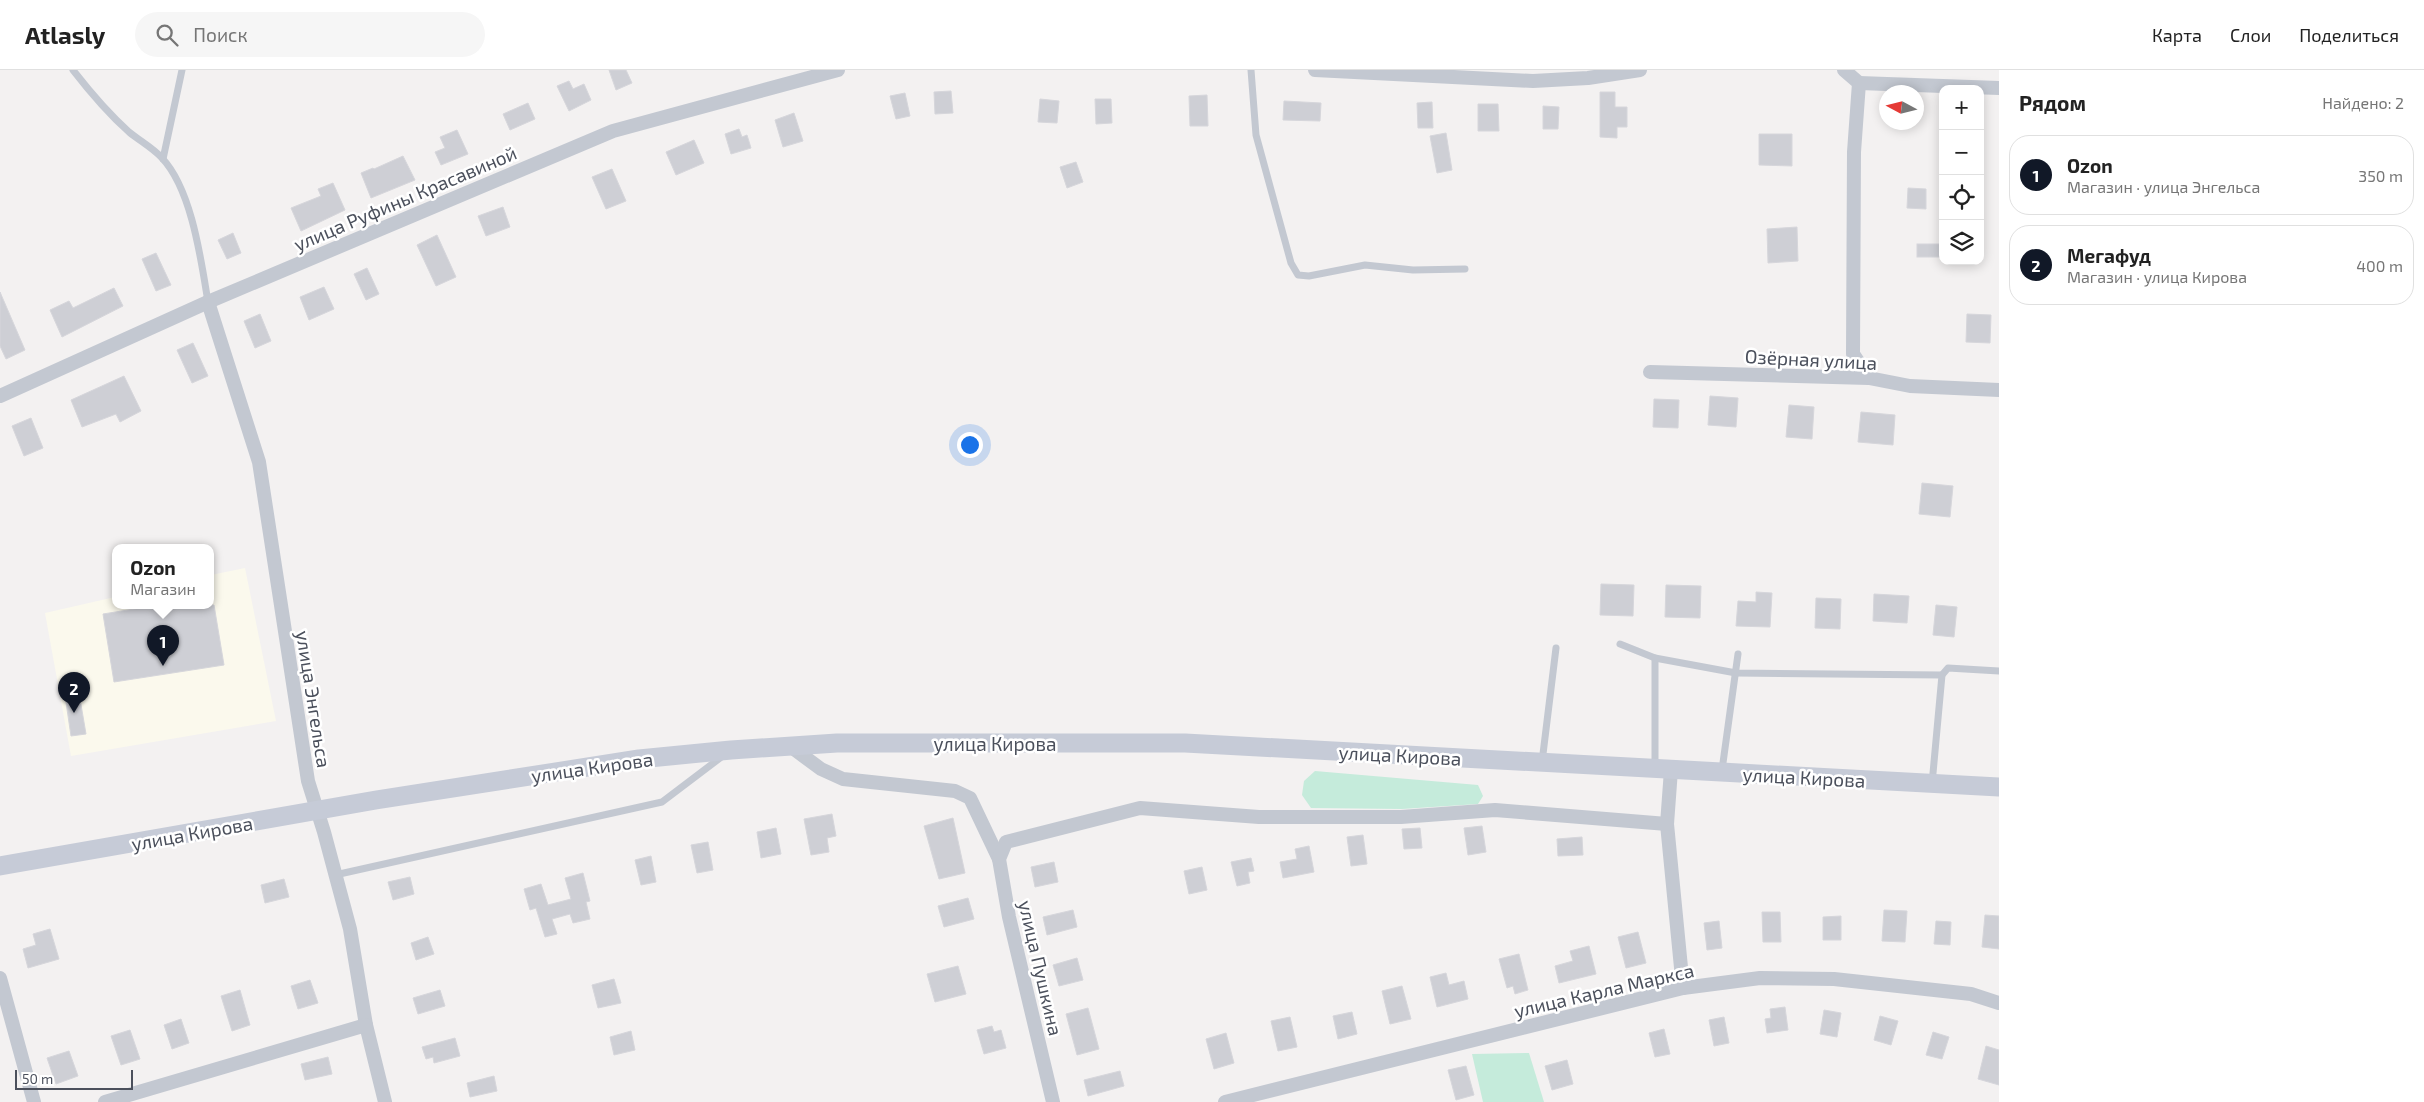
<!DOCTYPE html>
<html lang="ru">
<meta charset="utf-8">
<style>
:root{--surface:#fff;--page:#f6f6f6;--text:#222;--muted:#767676;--line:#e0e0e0;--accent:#111827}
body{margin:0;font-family:"Exo 2",sans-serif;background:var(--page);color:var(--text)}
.controls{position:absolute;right:15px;top:15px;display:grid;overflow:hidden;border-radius:10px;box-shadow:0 2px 12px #0003}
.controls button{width:45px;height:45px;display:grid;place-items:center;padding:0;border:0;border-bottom:1px solid var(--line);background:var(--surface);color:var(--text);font:25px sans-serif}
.compass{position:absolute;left:1879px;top:15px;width:45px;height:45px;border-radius:50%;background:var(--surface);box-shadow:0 2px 12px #0003;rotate:277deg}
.scale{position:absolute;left:15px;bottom:12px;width:118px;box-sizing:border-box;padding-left:5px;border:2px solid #4b505c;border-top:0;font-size:14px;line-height:18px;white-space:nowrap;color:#4b505c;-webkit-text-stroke:4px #fff;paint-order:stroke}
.you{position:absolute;left:969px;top:374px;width:18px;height:18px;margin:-12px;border:4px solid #fff;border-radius:50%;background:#1a73e8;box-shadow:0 0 0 8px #1a73e833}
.badge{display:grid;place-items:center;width:32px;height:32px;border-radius:50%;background:var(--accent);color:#fff;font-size:16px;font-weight:700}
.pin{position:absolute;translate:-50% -41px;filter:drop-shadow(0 1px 2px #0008)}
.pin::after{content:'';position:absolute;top:26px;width:18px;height:15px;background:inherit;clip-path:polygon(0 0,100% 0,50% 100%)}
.popup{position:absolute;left:112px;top:474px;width:102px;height:65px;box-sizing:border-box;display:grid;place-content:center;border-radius:10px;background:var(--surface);filter:drop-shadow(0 1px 4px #0005);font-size:16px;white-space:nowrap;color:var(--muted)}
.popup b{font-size:19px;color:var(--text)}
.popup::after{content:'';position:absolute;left:50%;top:100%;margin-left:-10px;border:10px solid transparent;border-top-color:var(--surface)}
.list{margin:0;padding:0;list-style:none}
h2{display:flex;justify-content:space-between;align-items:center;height:65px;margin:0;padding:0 20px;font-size:21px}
h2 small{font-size:16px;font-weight:400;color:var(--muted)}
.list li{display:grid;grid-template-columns:32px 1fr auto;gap:15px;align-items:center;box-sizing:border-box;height:80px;margin:0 10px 10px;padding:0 10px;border:1px solid var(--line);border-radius:20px}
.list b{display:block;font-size:19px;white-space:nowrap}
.list p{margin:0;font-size:16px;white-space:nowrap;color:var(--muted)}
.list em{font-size:16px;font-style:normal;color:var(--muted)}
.icon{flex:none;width:28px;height:28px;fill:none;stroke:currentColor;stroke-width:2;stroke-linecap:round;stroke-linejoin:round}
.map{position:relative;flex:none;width:1999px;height:1032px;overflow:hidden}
header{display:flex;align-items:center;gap:30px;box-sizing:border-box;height:70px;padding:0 25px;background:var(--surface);border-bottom:1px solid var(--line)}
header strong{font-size:24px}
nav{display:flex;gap:28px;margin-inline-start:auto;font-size:18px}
.search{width:350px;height:45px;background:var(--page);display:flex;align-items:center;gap:12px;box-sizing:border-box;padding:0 18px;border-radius:28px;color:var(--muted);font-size:19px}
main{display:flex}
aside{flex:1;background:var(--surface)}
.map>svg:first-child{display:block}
.commercial{fill:#fbf9ed}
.green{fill:#c5ebdb}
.building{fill:#cecfd5;stroke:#d6d6db}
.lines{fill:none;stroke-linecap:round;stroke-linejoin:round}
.lane{stroke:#c3c8d1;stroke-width:7}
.street{stroke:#c3c8d1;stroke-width:14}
.secondary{stroke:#c6cbd7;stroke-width:19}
.labels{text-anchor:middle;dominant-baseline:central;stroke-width:5;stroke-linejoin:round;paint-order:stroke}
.street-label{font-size:19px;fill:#4b505c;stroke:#fff}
</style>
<header>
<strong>Atlasly</strong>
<div class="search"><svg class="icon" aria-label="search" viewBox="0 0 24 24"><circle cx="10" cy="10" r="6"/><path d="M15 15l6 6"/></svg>Поиск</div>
<nav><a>Карта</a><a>Слои</a><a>Поделиться</a></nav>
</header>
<main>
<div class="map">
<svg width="1999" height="1032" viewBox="0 0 1999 1032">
<rect width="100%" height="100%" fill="#f3f1f1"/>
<polygon class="commercial" points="245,498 276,651 71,686 45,543 115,527 116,535 210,535 211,505"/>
<g class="green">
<polygon points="1315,701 1478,715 1483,726 1478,734 1402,739 1311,738 1302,725 1304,711"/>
<polygon points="1529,983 1544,1032 1483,1032 1472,984"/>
</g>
<g class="building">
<polygon points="609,0 626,0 632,13 616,20"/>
<polygon points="569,11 573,19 584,14 591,30 569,41 557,16"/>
<polygon points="951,21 953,43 935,44 934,22"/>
<polygon points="1600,22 1615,22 1615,37 1627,37 1627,57 1617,57 1617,68 1600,67"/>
<polygon points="905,23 910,46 896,49 890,26"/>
<polygon points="1207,25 1208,56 1190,56 1189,26"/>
<polygon points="1040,29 1059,31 1057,53 1038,52"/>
<polygon points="1095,29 1111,29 1112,53 1096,54"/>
<polygon points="1284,31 1321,33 1320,51 1283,50"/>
<polygon points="1432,32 1433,58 1418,58 1417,33"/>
<polygon points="528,33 535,49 510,60 503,44"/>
<polygon points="1478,34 1498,34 1499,61 1478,61"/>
<polygon points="1543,36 1559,37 1558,59 1543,59"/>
<polygon points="794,43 803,71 783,77 775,50"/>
<polygon points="739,59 742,67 747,65 751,78 731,84 725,64"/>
<polygon points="457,60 468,84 441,95 435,82 445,78 440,67"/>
<polygon points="1446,63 1452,100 1437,103 1430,66"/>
<polygon points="1759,64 1792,64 1792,96 1759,95"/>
<polygon points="694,70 704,93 676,105 666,82"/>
<polygon points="403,86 415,110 371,128 361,103 373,98 374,99"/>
<polygon points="1076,92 1083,112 1067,118 1060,97"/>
<polygon points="612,99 626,131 606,139 592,107"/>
<polygon points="333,113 345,140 301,161 291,138 321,126 318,119"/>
<polygon points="1908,118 1926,119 1926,139 1907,138"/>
<polygon points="503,137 510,157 486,166 478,146"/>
<polygon points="1797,157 1798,191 1768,193 1767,159"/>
<polygon points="233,163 241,183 227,189 218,170"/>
<polygon points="437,165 456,207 436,216 417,175"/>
<rect x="1917" y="174" width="23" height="13"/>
<polygon points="156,183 171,215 156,221 142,189"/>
<polygon points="367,198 379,224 366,230 354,204"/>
<polygon points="324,217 334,239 309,250 300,227"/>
<polygon points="114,218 123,236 62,267 50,240 69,231 73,238"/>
<polygon points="0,222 25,280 6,289 0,276"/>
<polygon points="260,244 271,271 255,278 244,251"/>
<polygon points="1967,244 1991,245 1990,273 1966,272"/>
<polygon points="193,273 208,306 192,313 177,280"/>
<polygon points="124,306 141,341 120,352 116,344 82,357 71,330"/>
<polygon points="1710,326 1738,328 1736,357 1708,355"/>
<polygon points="1654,329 1679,330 1678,358 1653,357"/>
<polygon points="1789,335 1814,337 1812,369 1786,367"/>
<polygon points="1861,342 1895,345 1893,375 1858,372"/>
<polygon points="31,348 43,378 24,386 12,356"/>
<polygon points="1922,413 1953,416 1950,447 1919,444"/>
<polygon points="1601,514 1634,515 1633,546 1600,545"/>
<polygon points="1666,515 1701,516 1700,548 1665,547"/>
<polygon points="1756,522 1772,523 1770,557 1736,556 1738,531 1756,532"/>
<polygon points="1874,524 1909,526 1907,553 1873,551"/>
<polygon points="1816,528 1841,529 1840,559 1815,558"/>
<polygon points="159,535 214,535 224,595 114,612 103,544"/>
<polygon points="1936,535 1957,537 1954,567 1933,565"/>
<polygon points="78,617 86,664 71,666 64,619"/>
<polygon points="832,744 836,766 827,768 829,782 811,785 804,749"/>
<polygon points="953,748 965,803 939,809 924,756"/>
<polygon points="1482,756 1486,782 1468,785 1464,758"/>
<polygon points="776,758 781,784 761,788 757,762"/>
<polygon points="1420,758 1422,778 1404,779 1402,759"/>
<polygon points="1363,765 1367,794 1351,796 1347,767"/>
<polygon points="1582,767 1583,785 1558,786 1557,769"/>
<polygon points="708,772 713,800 697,803 691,775"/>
<polygon points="1309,776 1314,802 1283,808 1280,792 1297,789 1295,779"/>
<polygon points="651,786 656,812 641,815 635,790"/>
<polygon points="1251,788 1254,801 1248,802 1250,813 1237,816 1231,792"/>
<polygon points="1054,792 1058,812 1035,817 1031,797"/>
<polygon points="1202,797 1207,820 1189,824 1184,801"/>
<polygon points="583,803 590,831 586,832 590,849 573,853 570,844 552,849 557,864 545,867 536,838 530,840 524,819 541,814 548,835 571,829 565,808"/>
<polygon points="410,807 414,824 393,830 388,812"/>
<polygon points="284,809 289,827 265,833 261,815"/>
<polygon points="968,828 974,849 944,857 938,836"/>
<polygon points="1073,840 1077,857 1047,865 1043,847"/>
<polygon points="1884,840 1907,841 1905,872 1882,871"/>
<polygon points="1762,842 1780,842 1781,872 1763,872"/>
<polygon points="1985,845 1999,846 1999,879 1982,877"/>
<polygon points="1841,846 1841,870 1823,870 1823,847"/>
<polygon points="1719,851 1722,878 1707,880 1704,853"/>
<polygon points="1936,851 1951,852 1950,875 1934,874"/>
<polygon points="50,859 59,889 28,898 23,879 36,875 33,864"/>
<polygon points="1638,862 1646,893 1626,898 1618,867"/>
<polygon points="428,867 434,884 416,890 411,873"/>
<polygon points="1589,876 1596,904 1559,913 1555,896 1573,891 1570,881"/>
<polygon points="1519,884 1528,920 1515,924 1513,916 1507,918 1499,889"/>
<polygon points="1077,888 1083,910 1059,916 1053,895"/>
<polygon points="958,896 966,924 935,932 927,904"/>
<polygon points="1446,903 1449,915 1464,911 1468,929 1437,937 1430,907"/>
<polygon points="614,909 621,933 598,938 592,915"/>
<polygon points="310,910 318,933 298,939 291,916"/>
<polygon points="1402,916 1411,949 1390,954 1382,921"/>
<polygon points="240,920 250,955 232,961 221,926"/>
<polygon points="440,920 445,936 418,944 413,928"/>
<polygon points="1785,937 1788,960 1767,963 1765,949 1771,948 1770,939"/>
<polygon points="1088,938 1099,979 1077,985 1066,944"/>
<polygon points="1824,940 1841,943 1837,967 1820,964"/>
<polygon points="1352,942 1357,964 1338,969 1333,946"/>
<polygon points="1880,946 1898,951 1891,975 1874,970"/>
<polygon points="1290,947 1297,977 1278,981 1271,951"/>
<polygon points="1724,947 1729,973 1714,976 1709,950"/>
<polygon points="181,949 189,973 172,979 164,955"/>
<polygon points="992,956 994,962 1001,960 1006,978 984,984 977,960"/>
<polygon points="1664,959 1670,984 1655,987 1649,963"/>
<polygon points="130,960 140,989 121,995 111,966"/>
<polygon points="631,961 635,980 614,985 610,967"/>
<polygon points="1933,962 1949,967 1942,989 1926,985"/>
<polygon points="1226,963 1234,993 1214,999 1206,969"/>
<polygon points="455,968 460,986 434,993 433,987 426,989 422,977"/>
<polygon points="1986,976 1999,980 1999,1015 1978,1009"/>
<polygon points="69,981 78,1006 56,1014 47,988"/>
<polygon points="328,987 332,1004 305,1010 301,994"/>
<polygon points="1567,990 1573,1014 1552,1020 1545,996"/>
<polygon points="1466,996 1474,1025 1456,1030 1448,1000"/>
<polygon points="1120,1001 1124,1016 1088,1026 1084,1010"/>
<polygon points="494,1006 497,1021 470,1027 467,1013"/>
</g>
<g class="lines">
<g class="lane">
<path d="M 73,0 C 90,22 108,43 129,62 C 140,71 153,78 162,88 C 192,120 201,190 208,232"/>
<polyline points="1251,0 1256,65 1291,193 1298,205 1309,206 1365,195 1413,200 1465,199"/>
<polyline points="163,89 182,0"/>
<polyline points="1620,574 1655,588 1736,603 1942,605"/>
<polyline points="1542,692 1556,578"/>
<polyline points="1655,698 1655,588"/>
<polyline points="1722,700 1738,584"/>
<polyline points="1932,714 1942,605 1948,598 1999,601"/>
<polyline points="335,805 662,732 724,685"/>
</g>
<g class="street">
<polyline points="1315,0 1533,11 1588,8 1640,0"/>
<polyline points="1844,0 1859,13 1854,82 1853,284 1869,308"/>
<polyline points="1859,13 1999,18"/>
<polyline points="208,232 259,392 308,711 324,762 350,859 366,955 385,1032"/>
<polyline points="1650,302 1869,308 1910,316 1999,320"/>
<polyline points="0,326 208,232 613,61 838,0"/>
<polyline points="790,676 821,699 843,709 955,721 970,728 999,789"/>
<polyline points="1671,700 1667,754 1683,918"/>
<polyline points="0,908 34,1032"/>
<polyline points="105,1032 366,955"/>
<polyline points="1053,1032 1009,847 999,789 1006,772 1140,738 1259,747 1401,747 1495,740 1667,754"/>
<polyline points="1225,1032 1683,918 1760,908 1834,909 1971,924 1999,933"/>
</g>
<polyline class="secondary" points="0,796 376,730 639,689 731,680 837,673 1185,673 1999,717"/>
</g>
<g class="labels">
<g class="street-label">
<text transform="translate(405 128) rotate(-23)">улица Руфины Красавиной</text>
<text transform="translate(1811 289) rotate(3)">Озёрная улица</text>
<text transform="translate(314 629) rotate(81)">улица Энгельса</text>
<text x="995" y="673">улица Кирова</text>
<text transform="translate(1400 685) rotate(3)">улица Кирова</text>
<text transform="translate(592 697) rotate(-8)">улица Кирова</text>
<text transform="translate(1804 707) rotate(3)">улица Кирова</text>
<text transform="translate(192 763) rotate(-10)">улица Кирова</text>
<text transform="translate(1041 898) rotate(77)">улица Пушкина</text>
<text transform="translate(1604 920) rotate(-13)">улица Карла Маркса</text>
</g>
</g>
</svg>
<div class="controls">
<button>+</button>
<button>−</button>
<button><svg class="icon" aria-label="locate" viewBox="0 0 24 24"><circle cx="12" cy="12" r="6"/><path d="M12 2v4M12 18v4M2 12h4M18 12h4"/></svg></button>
<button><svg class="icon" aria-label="layers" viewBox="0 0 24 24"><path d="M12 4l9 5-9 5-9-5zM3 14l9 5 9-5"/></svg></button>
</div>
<svg class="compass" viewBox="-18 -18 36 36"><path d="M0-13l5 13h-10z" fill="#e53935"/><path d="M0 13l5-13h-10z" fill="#767676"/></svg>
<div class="scale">50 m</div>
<div class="you"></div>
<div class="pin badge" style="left:163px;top:596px">1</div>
<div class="popup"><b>Ozon</b>Магазин</div>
<div class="pin badge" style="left:74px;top:643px">2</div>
</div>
<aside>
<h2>Рядом<small>Найдено: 2</small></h2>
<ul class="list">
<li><span class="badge">1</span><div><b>Ozon</b><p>Магазин · улица Энгельса</p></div><em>350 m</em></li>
<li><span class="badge">2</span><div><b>Мегафуд</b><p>Магазин · улица Кирова</p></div><em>400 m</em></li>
</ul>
</aside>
</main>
